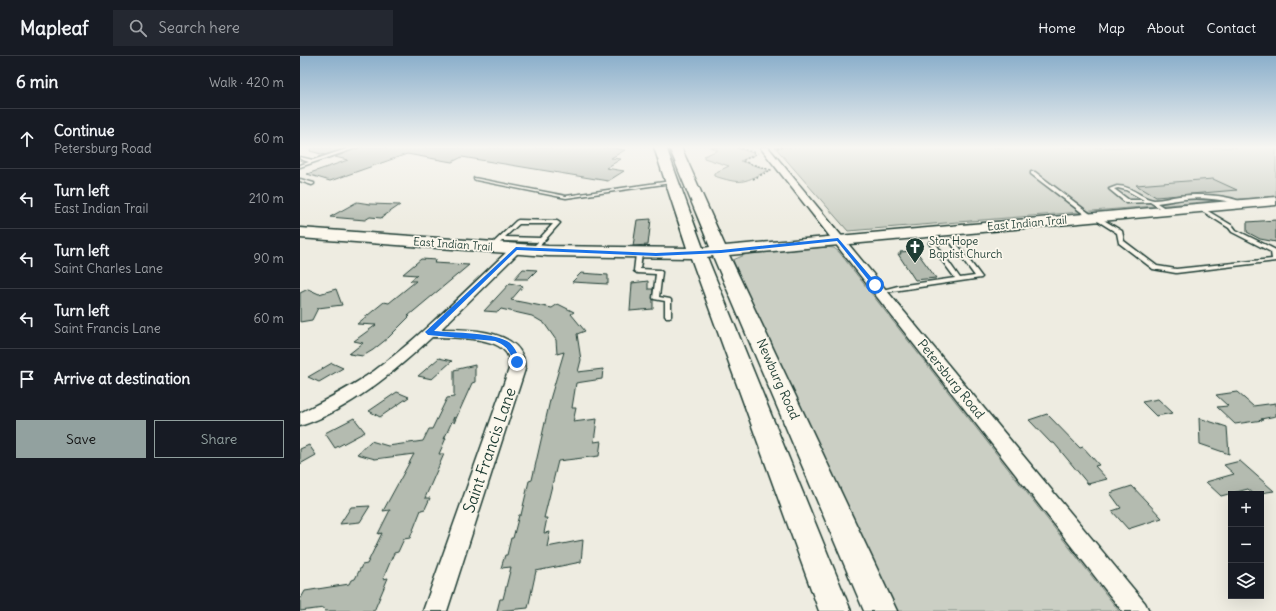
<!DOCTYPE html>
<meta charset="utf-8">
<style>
:root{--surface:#171b24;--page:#242831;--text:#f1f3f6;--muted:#9ea1a6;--line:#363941;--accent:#92a19f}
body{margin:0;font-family:Delius,sans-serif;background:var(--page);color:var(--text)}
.controls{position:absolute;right:12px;bottom:12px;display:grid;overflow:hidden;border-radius:0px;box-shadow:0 4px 16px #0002}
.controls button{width:36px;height:36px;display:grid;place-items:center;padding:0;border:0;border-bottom:1px solid var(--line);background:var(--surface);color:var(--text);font:20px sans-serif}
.stop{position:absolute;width:12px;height:12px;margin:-9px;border:3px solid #1a73e8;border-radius:50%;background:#fff}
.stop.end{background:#1a73e8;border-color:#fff;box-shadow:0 1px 4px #0008}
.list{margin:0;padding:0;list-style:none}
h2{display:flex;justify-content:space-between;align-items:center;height:52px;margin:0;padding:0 16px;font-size:17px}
h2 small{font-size:13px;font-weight:400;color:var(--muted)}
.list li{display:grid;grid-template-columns:26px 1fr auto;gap:12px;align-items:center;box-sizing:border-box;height:60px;padding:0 16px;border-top:1px solid var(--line)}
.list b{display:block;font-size:15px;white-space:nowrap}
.list p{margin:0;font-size:13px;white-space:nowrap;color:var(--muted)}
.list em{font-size:13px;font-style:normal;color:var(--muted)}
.actions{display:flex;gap:8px;padding:12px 16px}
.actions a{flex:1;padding:9px 0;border:1px solid var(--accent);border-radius:0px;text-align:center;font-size:14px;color:var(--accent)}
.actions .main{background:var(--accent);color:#111}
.icon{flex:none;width:22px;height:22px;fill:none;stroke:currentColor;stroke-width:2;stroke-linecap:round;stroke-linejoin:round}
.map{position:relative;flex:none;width:976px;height:555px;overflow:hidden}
header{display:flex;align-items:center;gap:24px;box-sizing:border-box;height:56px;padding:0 20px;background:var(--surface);border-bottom:1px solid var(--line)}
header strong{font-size:19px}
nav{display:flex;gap:22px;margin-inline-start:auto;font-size:14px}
.search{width:280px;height:36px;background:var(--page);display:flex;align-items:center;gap:10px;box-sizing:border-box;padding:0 14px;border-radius:0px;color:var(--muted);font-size:15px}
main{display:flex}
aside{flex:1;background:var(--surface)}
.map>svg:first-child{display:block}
.green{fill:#cbcfc4;stroke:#75867c}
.building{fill:#b4bbb0;stroke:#1f3d34}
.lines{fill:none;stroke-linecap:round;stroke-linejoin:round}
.lane-casing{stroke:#1f3d34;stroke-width:3}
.street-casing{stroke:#1f3d34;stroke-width:3}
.secondary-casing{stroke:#1f3d34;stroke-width:3}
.path{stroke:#1f3d34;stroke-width:1.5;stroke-dasharray:2 2;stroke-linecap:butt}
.lane{fill:#fbf7ec;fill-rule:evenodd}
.street{fill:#fbf7ec;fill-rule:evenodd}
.secondary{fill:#fbf7ec;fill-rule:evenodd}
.route{fill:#1a73e8}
.labels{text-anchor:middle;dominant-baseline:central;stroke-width:3.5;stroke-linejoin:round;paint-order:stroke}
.far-street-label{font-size:11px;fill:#1f3d34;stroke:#fbf7ec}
.far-poi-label{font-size:11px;fill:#1f3d34;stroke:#fbf7ec;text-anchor:start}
.street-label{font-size:13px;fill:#1f3d34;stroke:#fbf7ec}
.near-street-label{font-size:16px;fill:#1f3d34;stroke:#fbf7ec}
</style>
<header>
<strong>Mapleaf</strong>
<div class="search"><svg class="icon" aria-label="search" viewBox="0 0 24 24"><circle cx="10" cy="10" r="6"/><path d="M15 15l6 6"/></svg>Search here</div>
<nav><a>Home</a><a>Map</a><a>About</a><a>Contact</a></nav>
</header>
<main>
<aside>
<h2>6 min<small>Walk · 420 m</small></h2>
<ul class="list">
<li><svg class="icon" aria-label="ahead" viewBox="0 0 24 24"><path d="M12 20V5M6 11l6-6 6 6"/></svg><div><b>Continue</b><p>Petersburg Road</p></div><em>60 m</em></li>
<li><svg class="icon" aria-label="left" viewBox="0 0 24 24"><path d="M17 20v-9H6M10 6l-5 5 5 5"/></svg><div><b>Turn left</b><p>East Indian Trail</p></div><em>210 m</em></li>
<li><svg class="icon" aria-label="left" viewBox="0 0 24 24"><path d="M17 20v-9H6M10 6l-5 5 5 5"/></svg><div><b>Turn left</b><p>Saint Charles Lane</p></div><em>90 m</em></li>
<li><svg class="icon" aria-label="left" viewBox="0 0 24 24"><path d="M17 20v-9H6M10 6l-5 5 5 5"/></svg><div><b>Turn left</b><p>Saint Francis Lane</p></div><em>60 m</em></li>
<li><svg class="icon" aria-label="arrive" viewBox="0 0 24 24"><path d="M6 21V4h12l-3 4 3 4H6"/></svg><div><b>Arrive at destination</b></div></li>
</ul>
<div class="actions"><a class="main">Save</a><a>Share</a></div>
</aside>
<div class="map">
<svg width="976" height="555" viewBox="0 0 976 555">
<rect width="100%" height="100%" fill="#eeece1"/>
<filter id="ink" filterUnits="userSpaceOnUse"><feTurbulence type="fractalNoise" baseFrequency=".025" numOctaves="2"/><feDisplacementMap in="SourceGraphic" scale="8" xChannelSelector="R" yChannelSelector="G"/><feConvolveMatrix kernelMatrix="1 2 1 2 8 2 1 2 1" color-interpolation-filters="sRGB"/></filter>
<g filter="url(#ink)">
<g class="green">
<path d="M 410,91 L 434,91 L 453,97 L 454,99 L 440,105 L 467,113 L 467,115 C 441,128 441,128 414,120 L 414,117 L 429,110 L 404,102 L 404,100 L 418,94 Z"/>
<polygon points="475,91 976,91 976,140 548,175"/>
<polygon points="526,191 534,192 539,196 819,555 593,555 443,228 433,204 447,198"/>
</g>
<g class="building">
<polygon points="11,91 48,91 25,99 10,95"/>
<polygon points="60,91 307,91 325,94 311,102 321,103 306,112 324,115 308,125 162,101 152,106 107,98 30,125 7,118 48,104 35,101"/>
<polygon points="913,123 937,134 856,141 836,129"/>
<polygon points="57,146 70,148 100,149 81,162 70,161 65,164 30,161"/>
<polygon points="351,163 348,189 333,190 337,164"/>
<polygon points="976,164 976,186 960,183 947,176 947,166"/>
<polygon points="612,195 617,196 636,222 615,224 598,198 601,198 600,196"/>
<polygon points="121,203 137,204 134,207 169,209 108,260 110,260 88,282 73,294 63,300 49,298 63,287 54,285 76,269 57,268 84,246 89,247 116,225 110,225 117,219 103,218"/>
<polygon points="223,213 237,214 228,223 214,223"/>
<polygon points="281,217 308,219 308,228 272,226"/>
<polygon points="348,225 348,233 353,233 353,253 330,255 332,227"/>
<polygon points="210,227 223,230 211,244 252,252 258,248 274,256 271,258 285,275 277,278 281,304 278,316 303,313 302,323 276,327 272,352 276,352 273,366 297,363 294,386 301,385 299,400 258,405 244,462 247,462 244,477 250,476 247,491 283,484 281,506 236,515 228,552 197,555 200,543 203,543 211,511 201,512 205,499 207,499 211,482 213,482 219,459 221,459 229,425 232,424 251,340 264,296 257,298 256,284 244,267 232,260 201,253 198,256 184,255"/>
<polygon points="8,233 19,238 36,233 42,249 18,252 12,264 0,266 0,237"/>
<polygon points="139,302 152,305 132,323 118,320"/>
<polygon points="32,307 43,312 19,326 8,321"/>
<polygon points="175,309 175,326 172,327 154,367 154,361 144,383 146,382 139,398 144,398 125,442 130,442 125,453 121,454 110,482 104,483 98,496 94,497 83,523 88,522 74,555 25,555 24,552 0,555 0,544 5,535 49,528 51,524 55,523 62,509 67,508 82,477 78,478 90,454 83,455 114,398 75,403 57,398 71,385 88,390 123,385 129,373 132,373 147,342 154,341 154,314"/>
<polygon points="97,336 109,341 80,361 69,355"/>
<polygon points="937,336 953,350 976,347 976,360 961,363 963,364 935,368 917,351 928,350 916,339"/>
<polygon points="858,343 873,357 856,360 842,346"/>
<polygon points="747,358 780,392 783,391 799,409 795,410 807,423 788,428 754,387 751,387 729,364"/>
<polygon points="54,362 65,376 35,392 25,377"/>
<polygon points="899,362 927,371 929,398 900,388"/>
<polygon points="9,389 16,399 0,408 0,393"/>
<polygon points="940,405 974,435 954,438 948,433 921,440 906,426 934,418 924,409"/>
<polygon points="832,430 862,462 828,473 812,455 821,452 810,437"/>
<polygon points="70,450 60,466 40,468 51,451"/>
</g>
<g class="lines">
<g class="lane-casing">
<g id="lane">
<polygon points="53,91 59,91 0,111 0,109 9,106 0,103 0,101 13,104"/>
<polygon points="731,116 735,116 793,160 797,160 822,175 824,185 857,210 876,213 972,203 971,196 932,176 929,172 899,153 899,152 901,151 933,170 936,174 976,194 976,205 876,217 853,213 819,187 817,177 793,162 789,162 731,118"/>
<polygon points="174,122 266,140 371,125 373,126 371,127 266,142 176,124 174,123"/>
<polygon points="0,123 14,127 14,128 12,129 0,125"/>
<path d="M 817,130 C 833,130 840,142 854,144 C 862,144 871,141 879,140 C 897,138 930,138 945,148 L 943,149 C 923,144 905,141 885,143 C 875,144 866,146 857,147 L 868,154 L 868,155 L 866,156 L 850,146 L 826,147 L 809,133 ZM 818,132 L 826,134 L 844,144 L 829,144 L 814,133 Z"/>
<path d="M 218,164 L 257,165 L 260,167 L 235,195 L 231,195 L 230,194 L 238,186 L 202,185 L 194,192 L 190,192 L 190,190 L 216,165 ZM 219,168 L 253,168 L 240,182 L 205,181 Z"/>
<path d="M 652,183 L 654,184 L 681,220 L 682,221 L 681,222 L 579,237 L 578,236 L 579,235 L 598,230 L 655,222 L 629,187 L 632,185 ZM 651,187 L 675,220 L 660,222 L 636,188 Z"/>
<polygon points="339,196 342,198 340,213 359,214 362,216 359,241 370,243 371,244 371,260 370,261 366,261 365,260 365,245 354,243 353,242 356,218 337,217 334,215 336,198"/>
</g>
</g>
<g class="street-casing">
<g id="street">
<polygon points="460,91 468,91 845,547 849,555 822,555"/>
<path d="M 216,190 L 220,191 L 222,193 L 220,195 L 141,273 C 164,273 213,273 223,301 C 224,304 224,309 225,313 L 147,555 L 123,555 L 209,313 C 209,309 209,304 208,300 C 199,279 150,282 132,281 C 97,314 46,356 0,370 L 0,357 C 26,344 51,331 74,315 C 124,278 167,233 212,191 Z"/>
</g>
</g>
<g class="secondary-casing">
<polygon id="secondary" points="354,91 366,91 403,192 410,191 369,91 381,91 425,190 976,141 976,149 429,199 597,555 564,555 413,200 407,201 551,555 519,555 391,202 248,200 0,182 0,172 248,190 387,192"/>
</g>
<g class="path">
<polyline points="437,91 456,97"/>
<polyline points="477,92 482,91"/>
<polyline points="453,123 471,114 442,105 458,97"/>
</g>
<use href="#lane" class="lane"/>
<use href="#street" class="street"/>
<use href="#secondary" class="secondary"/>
</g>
</g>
<linearGradient id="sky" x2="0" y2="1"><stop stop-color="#8bafcb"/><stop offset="0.54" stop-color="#f7f6f2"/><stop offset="1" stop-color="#f7f6f2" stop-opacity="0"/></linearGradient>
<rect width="976" height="169" fill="url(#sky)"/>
<path class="route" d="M 538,182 L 577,228 L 577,230 L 573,230 L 537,185 L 421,197 L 356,200 L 217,194 L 134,275 C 153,277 196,276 210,287 C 216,293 218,299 221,306 L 220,308 L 215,308 C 208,294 209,291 195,285 L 128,279 L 125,276 L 216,191 L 356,197 L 421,194 Z"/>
<defs>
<g id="church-pin" transform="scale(1)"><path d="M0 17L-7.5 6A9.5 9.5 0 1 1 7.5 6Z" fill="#1f3d34" stroke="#fbf7ec"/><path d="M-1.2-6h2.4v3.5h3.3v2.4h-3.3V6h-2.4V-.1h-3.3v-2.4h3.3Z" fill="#fff"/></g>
</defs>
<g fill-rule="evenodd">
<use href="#church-pin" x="615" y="191"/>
</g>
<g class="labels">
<g class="far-street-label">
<text transform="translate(727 167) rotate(-5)">East Indian Trail</text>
<text transform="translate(153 188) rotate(4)">East Indian Trail</text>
</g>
<g class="far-poi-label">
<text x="629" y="185">Star Hope<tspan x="629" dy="13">Baptist Church</tspan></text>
</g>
<g class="street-label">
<text transform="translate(478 323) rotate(66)">Newburg Road</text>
<text transform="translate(651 323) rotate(51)">Petersburg Road</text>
</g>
<g class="near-street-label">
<text transform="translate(189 394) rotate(-71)">Saint Francis Lane</text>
</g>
</g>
</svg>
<div class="controls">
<button>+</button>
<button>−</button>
<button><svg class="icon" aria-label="layers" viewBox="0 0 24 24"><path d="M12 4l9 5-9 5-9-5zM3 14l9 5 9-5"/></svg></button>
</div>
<div class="stop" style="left:575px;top:229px"></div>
<div class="stop end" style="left:217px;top:306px"></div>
</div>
</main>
